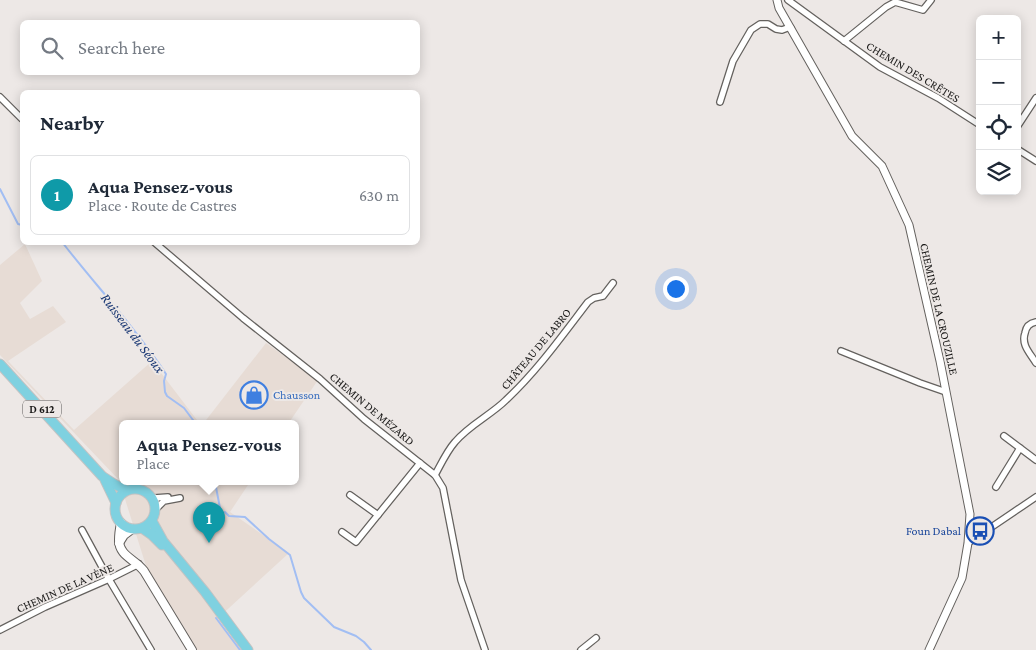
<!DOCTYPE html>
<meta charset="utf-8">
<style>
:root{--surface:#fff;--page:#f2f2f3;--text:#1f2937;--muted:#747a83;--line:#e0e1e3;--accent:#ea580c}
body{margin:0;font-family:"Crimson Pro",serif;background:var(--page);color:var(--text)}
.controls{position:absolute;right:15px;top:15px;display:grid;overflow:hidden;border-radius:8px;box-shadow:0 2px 12px #0003}
.controls button{width:45px;height:45px;display:grid;place-items:center;padding:0;border:0;border-bottom:1px solid var(--line);background:var(--surface);color:var(--text);font:25px sans-serif}
.you{position:absolute;left:675px;top:288px;width:18px;height:18px;margin:-12px;border:4px solid #fff;border-radius:50%;background:#1a73e8;box-shadow:0 0 0 8px #1a73e833}
.badge{display:grid;place-items:center;width:32px;height:32px;border-radius:50%;background:var(--accent);color:#fff;font-size:16px;font-weight:700}
.pin{position:absolute;translate:-50% -41px;filter:drop-shadow(0 1px 2px #0008)}
.pin::after{content:'';position:absolute;top:26px;width:18px;height:15px;background:inherit;clip-path:polygon(0 0,100% 0,50% 100%)}
.popup{position:absolute;left:119px;top:420px;width:180px;height:65px;box-sizing:border-box;display:grid;place-content:center;border-radius:8px;background:var(--surface);filter:drop-shadow(0 1px 4px #0005);font-size:16px;white-space:nowrap;color:var(--muted)}
.popup b{font-size:19px;color:var(--text)}
.popup::after{content:'';position:absolute;left:50%;top:100%;margin-left:-10px;border:10px solid transparent;border-top-color:var(--surface)}
.list{margin:0;padding:0;list-style:none}
h2{display:flex;justify-content:space-between;align-items:center;height:65px;margin:0;padding:0 20px;font-size:21px}
h2 small{font-size:16px;font-weight:400;color:var(--muted)}
.list li{display:grid;grid-template-columns:32px 1fr auto;gap:15px;align-items:center;box-sizing:border-box;height:80px;margin:0 10px 10px;padding:0 10px;border:1px solid var(--line);border-radius:8px}
.list b{display:block;font-size:19px;white-space:nowrap}
.list p{margin:0;font-size:16px;white-space:nowrap;color:var(--muted)}
.list em{font-size:16px;font-style:normal;color:var(--muted)}
.icon{flex:none;width:28px;height:28px;fill:none;stroke:currentColor;stroke-width:2;stroke-linecap:round;stroke-linejoin:round}
.map{position:relative;flex:none;width:1036px;height:650px;overflow:hidden}
.search{position:absolute;background:var(--surface);box-shadow:0 2px 12px #0003;left:20px;top:20px;width:400px;height:55px;display:flex;align-items:center;gap:12px;box-sizing:border-box;padding:0 18px;border-radius:8px;color:var(--muted);font-size:19px}
.panel{position:absolute;background:var(--surface);box-shadow:0 2px 12px #0003;left:20px;top:90px;width:400px;height:155px;border-radius:8px}
.map>svg:first-child{display:block}
.built{fill:#e7dcd5}
.lines{fill:none;stroke-linecap:round;stroke-linejoin:round}
.stream{stroke:#a2bef3;stroke-width:2}
.minor-casing{stroke:#64615e;stroke-width:8}
.tertiary-casing{stroke:#64615e;stroke-width:9}
.secondary-casing{stroke:#64615e;stroke-width:10}
.primary-casing{stroke:#c3c3c3;stroke-width:11}
.minor{stroke:#fff;stroke-width:5.5}
.tertiary{stroke:#fff;stroke-width:7}
.secondary{stroke:#fff;stroke-width:8}
.primary{stroke:#7fd1e0;stroke-width:9}
.labels{text-anchor:middle;dominant-baseline:central;stroke-width:4;stroke-linejoin:round;paint-order:stroke}
.shield{fill:#ede8e6;stroke:#595756;stroke-width:1}
.shield-label{font-size:11px;font-weight:bold;fill:#1a1918}
.street-label{font-size:12px;fill:#1a1918;stroke:#ede8e6}
.shop-label{font-size:12px;fill:#366cbe;stroke:#ede8e6;text-anchor:start}
.transit-label{font-size:12px;fill:#164399;stroke:#ede8e6;text-anchor:end}
.water-label{font-size:14px;font-style:italic;fill:#173572;stroke:#ede8e6}
</style>
<div class="map">
<svg width="1036" height="650" viewBox="0 0 1036 650">
<rect width="100%" height="100%" fill="#ede8e6"/>
<g class="built">
<polygon points="25,244 42,281 20,303 30,319 53,306 66,322 8,361 74,430 152,361 200,424 123,424 123,482 250,482 230,512 289,553 217,619 239,650 194,650 147,569 119,480 0,355 0,265"/>
<polygon points="266,343 318,380 288,424 203,424"/>
</g>
<g class="lines">
<g class="stream">
<polyline points="0,189 18,224 22,225"/>
<path d="M 62,242 C 97,287 135,327 166,374 L 164,381 L 165,392 L 167,396 L 184,408 L 196,424"/>
<polyline points="215,482 220,508"/>
<polyline points="225,512 229,516 245,517 269,539 290,555 301,592 304,598 334,627 356,636 364,642 371,650"/>
<polyline points="216,618 240,650"/>
</g>
<g class="minor-casing">
<g id="minor">
<polyline points="788,0 880,67 938,98 980,125"/>
<polyline points="844,41 886,7 895,2 923,10 931,0"/>
<polyline points="0,97 22,119"/>
<polyline points="720,102 733,61 751,30 760,24 768,24 776,29 782,30 790,27 791,28"/>
<polyline points="1017,127 1036,98"/>
<polyline points="1017,149 1036,161"/>
<polyline points="154,242 243,318 320,379 364,419 435,475 443,488 461,580 485,650"/>
<path d="M 1036,322 C 1030,323 1026,327 1025,333 C 1021,345 1030,353 1036,363"/>
<polyline points="841,351 920,383 946,392"/>
<polyline points="1004,436 1036,460"/>
<path d="M 435,475 C 441,464 447,451 455,442 C 469,425 491,415 506,400 C 537,371 562,336 588,302 L 594,298 L 603,296 L 613,283"/>
<polyline points="996,487 1020,448"/>
<polyline points="350,495 378,515"/>
<polyline points="154,498 168,497"/>
<polyline points="156,509 164,501 180,498"/>
<polyline points="82,530 107,576 151,650"/>
<polyline points="342,532 356,542 420,463"/>
<polyline points="968,543 1036,497"/>
<polyline points="0,630 45,607 109,579 139,564"/>
<polyline points="581,650 596,638"/>
</g>
</g>
<g class="tertiary-casing">
<polyline id="tertiary" points="777,0 779,8 852,136 882,166 909,225 940,361 970,514 968,543 962,578 929,650"/>
</g>
<g class="secondary-casing">
<g id="secondary">
<path d="M 121,523 C 120,528 119,534 119,540 C 119,556 135,559 144,571 L 192,650"/>
<polyline points="119,543 124,535 132,529"/>
</g>
</g>
<g class="primary-casing">
<g id="primary">
<polyline points="0,364 102,476 114,484 126,490"/>
<polyline points="105,480 116,503"/>
<circle cx="135" cy="509" r="20"/>
<polyline points="152,521 163,541 205,592 248,650"/>
<polyline points="142,528 152,535 162,545"/>
</g>
</g>
<use href="#minor" class="minor"/>
<use href="#tertiary" class="tertiary"/>
<use href="#secondary" class="secondary"/>
<use href="#primary" class="primary"/>
</g>
<defs>
<g id="shop-ring" transform="scale(1.4375)"><circle r="9.5" fill="#ede8e6" stroke="#3f7fe0" stroke-width="1.5"/><path d="M-5-2.5h2.3a2.7 3.5 0 0 1 5.4 0H5L5.5 6h-11ZM-1.5-2.5h3a1.5 2.3 0 0 0-3 0Z" fill="#3f7fe0"/></g>
<g id="bus-ring" transform="scale(1.4375)"><circle r="9.5" fill="#ede8e6" stroke="#1a4fb4" stroke-width="1.5"/><path d="M-5-6H5V4H4V6H2V4H-2V6H-4V4H-5ZM-3.5-4V0h7V-4ZM-3.5 1.2v1.5H-2V1.2ZM2 1.2v1.5H3.5V1.2Z" fill="#1a4fb4"/></g>
</defs>
<g fill-rule="evenodd">
<use href="#shop-ring" x="254" y="395"/>
<use href="#bus-ring" x="980" y="531"/>
</g>
<g class="labels">
<rect class="shield" x="23" y="400.5" width="38" height="17" rx="4"/>
<g class="shield-label">
<text x="42" y="409">D 612</text>
</g>
<g class="street-label">
<text transform="translate(913 72) rotate(31)">CHEMIN DES CRÊTES</text>
<text transform="translate(939 309) rotate(77)">CHEMIN DE LA CROUZILLE</text>
<text transform="translate(536 349) rotate(-50)">CHÂTEAU DE LABRO</text>
<text transform="translate(372 409) rotate(40)">CHEMIN DE MÉZARD</text>
<text transform="translate(65 588) rotate(-24)">CHEMIN DE LA VÈNE</text>
</g>
<g class="shop-label">
<text x="273" y="395">Chausson</text>
</g>
<g class="transit-label">
<text x="961" y="531">Foun Dabal</text>
</g>
<g class="water-label">
<text transform="translate(133 333) rotate(53)">Ruisseau du Séoux</text>
</g>
</g>
</svg>
<div class="controls">
<button>+</button>
<button>−</button>
<button><svg class="icon" aria-label="locate" viewBox="0 0 24 24"><circle cx="12" cy="12" r="6"/><path d="M12 2v4M12 18v4M2 12h4M18 12h4"/></svg></button>
<button><svg class="icon" aria-label="layers" viewBox="0 0 24 24"><path d="M12 4l9 5-9 5-9-5zM3 14l9 5 9-5"/></svg></button>
</div>
<div class="you"></div>
<div class="pin badge" style="left:209px;top:543px;background:#0f9aa8">1</div>
<div class="popup"><b>Aqua Pensez-vous</b>Place</div>
<div class="search"><svg class="icon" aria-label="search" viewBox="0 0 24 24"><circle cx="10" cy="10" r="6"/><path d="M15 15l6 6"/></svg>Search here</div>
<section class="panel">
<h2>Nearby<small></small></h2>
<ul class="list">
<li><span class="badge" style="background:#0f9aa8">1</span><div><b>Aqua Pensez-vous</b><p>Place · Route de Castres</p></div><em>630 m</em></li>
</ul>
</section>
</div>
